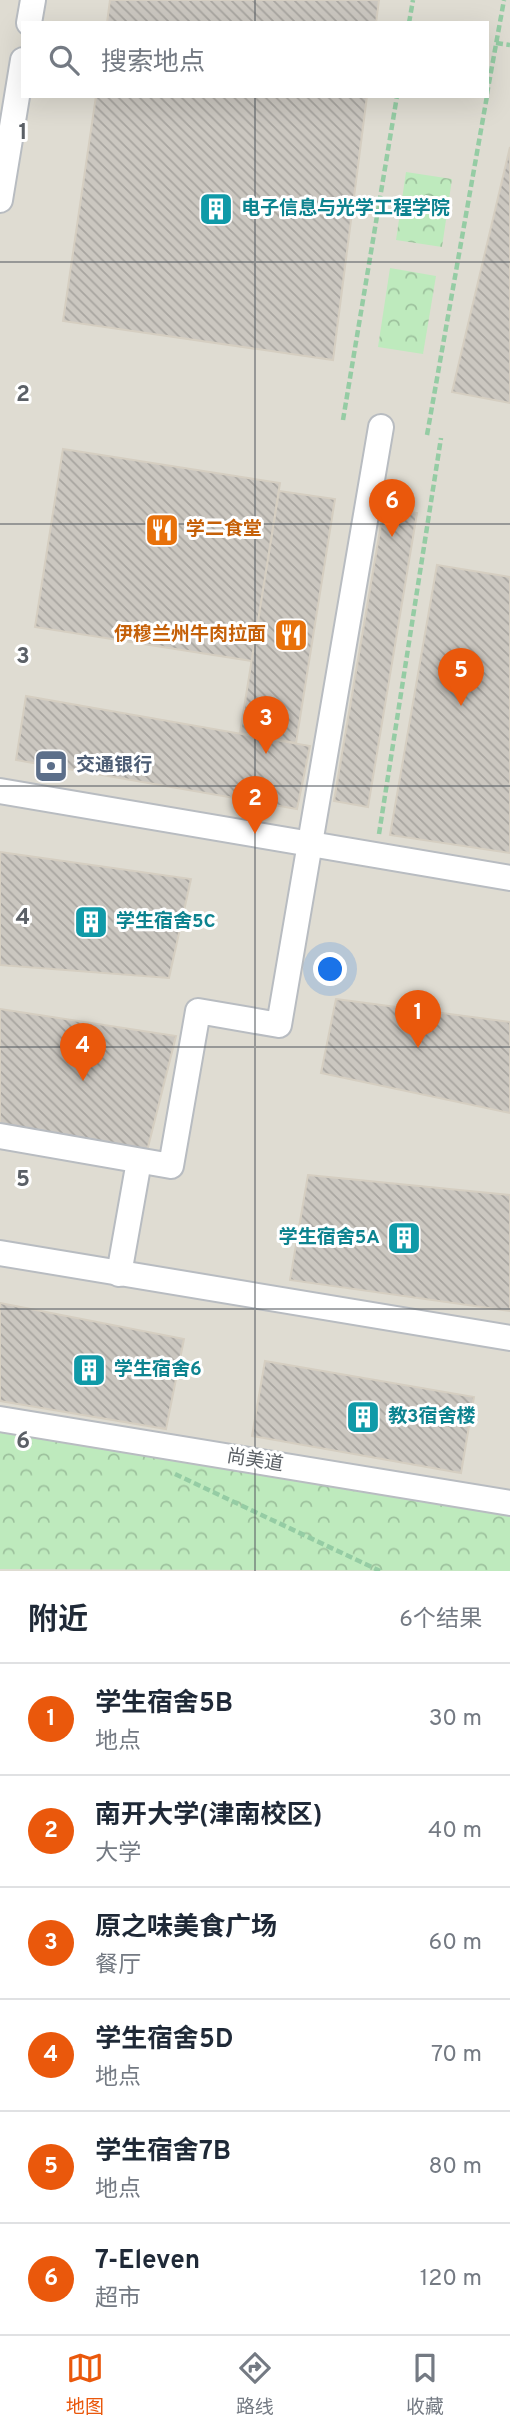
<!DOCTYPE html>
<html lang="zh">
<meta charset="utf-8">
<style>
:root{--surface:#fff;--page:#f6f6f7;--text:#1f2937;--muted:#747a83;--line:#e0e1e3;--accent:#ea580c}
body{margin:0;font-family:Overpass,"Noto Sans SC",sans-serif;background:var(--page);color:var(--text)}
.you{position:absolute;left:331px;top:970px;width:24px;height:24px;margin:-18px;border:5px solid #fff;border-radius:50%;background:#1a73e8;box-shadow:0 0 0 10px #1a73e833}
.badge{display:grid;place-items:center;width:46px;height:46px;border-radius:50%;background:var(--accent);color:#fff;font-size:23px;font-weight:700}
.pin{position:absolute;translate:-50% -58px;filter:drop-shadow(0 2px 4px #0008)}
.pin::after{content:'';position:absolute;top:37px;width:24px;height:21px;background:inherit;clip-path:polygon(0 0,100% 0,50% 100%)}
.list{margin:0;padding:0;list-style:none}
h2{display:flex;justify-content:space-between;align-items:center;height:91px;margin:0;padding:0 28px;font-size:30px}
h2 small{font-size:23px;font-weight:400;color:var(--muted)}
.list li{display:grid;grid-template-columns:46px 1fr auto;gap:21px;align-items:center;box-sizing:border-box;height:112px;padding:0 28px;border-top:2px solid var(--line)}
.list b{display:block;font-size:26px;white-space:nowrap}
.list p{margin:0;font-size:23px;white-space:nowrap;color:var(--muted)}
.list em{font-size:23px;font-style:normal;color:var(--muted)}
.icon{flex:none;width:38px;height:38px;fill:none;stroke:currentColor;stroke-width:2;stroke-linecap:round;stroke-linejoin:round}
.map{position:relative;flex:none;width:510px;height:1571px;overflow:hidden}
.search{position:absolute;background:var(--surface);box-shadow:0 7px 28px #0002;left:21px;right:21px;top:21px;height:77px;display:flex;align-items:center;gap:18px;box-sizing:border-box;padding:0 24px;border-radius:0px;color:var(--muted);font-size:26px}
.sheet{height:763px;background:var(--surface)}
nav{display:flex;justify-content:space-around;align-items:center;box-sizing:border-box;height:98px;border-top:2px solid var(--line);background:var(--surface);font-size:19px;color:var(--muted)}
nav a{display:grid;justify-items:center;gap:4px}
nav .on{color:var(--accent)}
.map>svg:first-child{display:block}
.education{fill:#dfdcd2;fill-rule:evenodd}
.forest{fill:url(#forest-crowns)}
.building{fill:url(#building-back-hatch);stroke:#d5cec1;stroke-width:2}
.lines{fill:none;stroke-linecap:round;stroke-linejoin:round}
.street-casing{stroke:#b8bcc1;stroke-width:28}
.path{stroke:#95cca4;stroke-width:4.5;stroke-dasharray:7 3.5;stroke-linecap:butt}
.street{stroke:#fff;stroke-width:24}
.grid{fill:none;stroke:#5b6066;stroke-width:2;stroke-opacity:0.55}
.labels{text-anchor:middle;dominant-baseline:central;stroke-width:6;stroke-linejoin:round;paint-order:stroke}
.culture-label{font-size:19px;font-weight:bold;fill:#0d838f;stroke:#fff;text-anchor:start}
.food-label{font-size:19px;font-weight:bold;fill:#c56008;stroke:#fff;text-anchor:start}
.service-label{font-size:19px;font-weight:bold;fill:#4e5e75;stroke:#fff;text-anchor:start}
.street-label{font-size:19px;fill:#5b6066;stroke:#fff}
.grid-label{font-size:23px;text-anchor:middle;font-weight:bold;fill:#5b6066;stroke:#fff;stroke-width:6;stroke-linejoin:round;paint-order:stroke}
</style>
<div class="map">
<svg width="510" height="1571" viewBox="0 0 510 1571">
<defs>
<pattern id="forest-crowns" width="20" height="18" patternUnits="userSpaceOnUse" patternTransform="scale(1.75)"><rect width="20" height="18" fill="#beeabd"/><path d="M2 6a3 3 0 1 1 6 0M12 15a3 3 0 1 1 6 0" fill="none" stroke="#9dc19d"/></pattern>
<pattern id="building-back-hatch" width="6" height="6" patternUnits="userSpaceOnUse" patternTransform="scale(1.75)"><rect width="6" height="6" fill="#cbc7c0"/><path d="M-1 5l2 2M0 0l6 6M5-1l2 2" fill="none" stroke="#a8a5a0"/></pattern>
</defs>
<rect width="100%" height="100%" fill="#f0ede3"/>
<path class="education" d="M 0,0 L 510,0 L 510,1571 L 0,1571 ZM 23,23 L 487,23 L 487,96 L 23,96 Z"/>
<g class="forest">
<polygon points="406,172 452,179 442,247 396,240"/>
<polygon points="390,268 436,276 423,354 378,347"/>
<polygon points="0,1425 510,1516 510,1571 0,1569"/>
</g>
<g class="building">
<polygon points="110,0 379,0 376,23 107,23"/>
<polygon points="96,96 367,96 333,360 63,321"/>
<polygon points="510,147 510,403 452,392"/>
<polygon points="63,449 280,483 252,661 35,627"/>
<polygon points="279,491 335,499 296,743 240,733"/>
<polygon points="384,507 417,513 368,807 334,801"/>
<polygon points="437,565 510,577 510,853 390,835"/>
<polygon points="26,696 310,746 297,809 16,760"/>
<polygon points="0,852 191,879 169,978 0,965"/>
<polygon points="336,999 510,1022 510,1113 321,1073"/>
<polygon points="0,1009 176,1036 147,1151 0,1126"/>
<polygon points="308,1175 510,1195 510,1311 290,1280"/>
<polygon points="0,1303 184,1339 166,1429 0,1401"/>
<polygon points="265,1361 474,1397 461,1473 252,1436"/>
</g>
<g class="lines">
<g class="street-casing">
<g id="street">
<polyline points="29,23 33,0"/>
<polyline points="0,200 23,60"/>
<polyline points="0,791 510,878"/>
<polyline points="0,1136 171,1166 198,1011 279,1025 381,427"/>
<polyline points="0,1253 510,1338"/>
<polyline points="119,1274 139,1161"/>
<polyline points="0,1419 510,1503"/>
</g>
</g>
<g class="path">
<polyline points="409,23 413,0"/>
<polyline points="496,43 510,45"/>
<polyline points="487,94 504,0"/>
<polyline points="343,420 397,96"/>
<polyline points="427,435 487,96"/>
<polyline points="379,834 441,438"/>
<polyline points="175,1474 380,1571"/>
</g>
<use href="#street" class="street"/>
</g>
<path class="grid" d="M 255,0 L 255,23M 255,96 L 255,1571M 0,262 L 510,262M 0,524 L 510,524M 0,786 L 510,786M 0,1047 L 510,1047M 0,1309 L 510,1309"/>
<defs>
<g id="building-square" transform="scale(1.75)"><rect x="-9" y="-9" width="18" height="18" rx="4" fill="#0f9aa8" stroke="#fff"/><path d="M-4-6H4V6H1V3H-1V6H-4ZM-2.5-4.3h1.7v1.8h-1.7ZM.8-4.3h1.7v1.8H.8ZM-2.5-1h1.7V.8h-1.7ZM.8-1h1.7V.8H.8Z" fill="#fff"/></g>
<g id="restaurant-square" transform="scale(1.75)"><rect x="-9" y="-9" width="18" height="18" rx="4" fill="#e8710a" stroke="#fff"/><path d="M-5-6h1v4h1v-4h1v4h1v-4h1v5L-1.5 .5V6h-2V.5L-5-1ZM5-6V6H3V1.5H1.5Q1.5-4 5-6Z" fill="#fff"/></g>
<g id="bank-square" transform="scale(1.75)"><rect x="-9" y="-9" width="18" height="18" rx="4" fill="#5c6f8a" stroke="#fff"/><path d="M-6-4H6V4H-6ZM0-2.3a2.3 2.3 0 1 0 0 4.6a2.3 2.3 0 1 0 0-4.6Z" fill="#fff"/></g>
</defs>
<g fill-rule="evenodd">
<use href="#building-square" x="216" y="209"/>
<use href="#restaurant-square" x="162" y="530"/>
<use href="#restaurant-square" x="291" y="635"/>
<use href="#bank-square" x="51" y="766"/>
<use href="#building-square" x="91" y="922"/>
<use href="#building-square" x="404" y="1238"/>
<use href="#building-square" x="89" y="1370"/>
<use href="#building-square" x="363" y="1417"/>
</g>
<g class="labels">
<g class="culture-label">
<text x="241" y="209">电子信息与光学工程学院</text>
<text x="116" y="922">学生宿舍5C</text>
<text x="380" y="1238" text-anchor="end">学生宿舍5A</text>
<text x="114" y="1370">学生宿舍6</text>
<text x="388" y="1417">教3宿舍楼</text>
</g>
<g class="food-label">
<text x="186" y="530">学二食堂</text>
<text x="266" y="635" text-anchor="end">伊穆兰州牛肉拉面</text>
</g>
<g class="service-label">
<text x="76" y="766">交通银行</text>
</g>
<g class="street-label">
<text transform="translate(255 1461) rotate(9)">尚美道</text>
</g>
</g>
<g class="grid-label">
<text x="23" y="139">1</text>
<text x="23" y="401">2</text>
<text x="23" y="663">3</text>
<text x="23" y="924">4</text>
<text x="23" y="1186">5</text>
<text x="23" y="1448">6</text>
</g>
</svg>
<div class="you"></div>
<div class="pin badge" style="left:418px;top:1048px">1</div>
<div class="pin badge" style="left:255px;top:834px">2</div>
<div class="pin badge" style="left:266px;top:754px">3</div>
<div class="pin badge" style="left:83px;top:1081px">4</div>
<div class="pin badge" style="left:461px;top:706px">5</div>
<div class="pin badge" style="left:392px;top:537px">6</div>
<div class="search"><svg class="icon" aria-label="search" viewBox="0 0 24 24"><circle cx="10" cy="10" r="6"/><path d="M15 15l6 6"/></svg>搜索地点</div>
</div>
<section class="sheet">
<h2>附近<small>6个结果</small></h2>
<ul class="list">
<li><span class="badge">1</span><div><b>学生宿舍5B</b><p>地点</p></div><em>30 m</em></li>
<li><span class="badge">2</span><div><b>南开大学(津南校区)</b><p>大学</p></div><em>40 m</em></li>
<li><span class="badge">3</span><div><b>原之味美食广场</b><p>餐厅</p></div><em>60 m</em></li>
<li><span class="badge">4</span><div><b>学生宿舍5D</b><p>地点</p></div><em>70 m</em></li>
<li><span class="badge">5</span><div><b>学生宿舍7B</b><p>地点</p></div><em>80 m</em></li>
<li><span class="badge">6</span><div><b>7-Eleven</b><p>超市</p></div><em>120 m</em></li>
</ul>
</section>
<nav>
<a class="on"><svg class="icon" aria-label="map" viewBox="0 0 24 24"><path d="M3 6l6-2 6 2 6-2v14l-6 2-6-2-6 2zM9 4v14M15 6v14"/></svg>地图</a>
<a><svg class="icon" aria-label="directions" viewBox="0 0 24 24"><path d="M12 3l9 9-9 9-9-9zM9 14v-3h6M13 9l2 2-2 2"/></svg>路线</a>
<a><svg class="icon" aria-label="saved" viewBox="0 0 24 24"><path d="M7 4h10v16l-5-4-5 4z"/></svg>收藏</a>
</nav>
